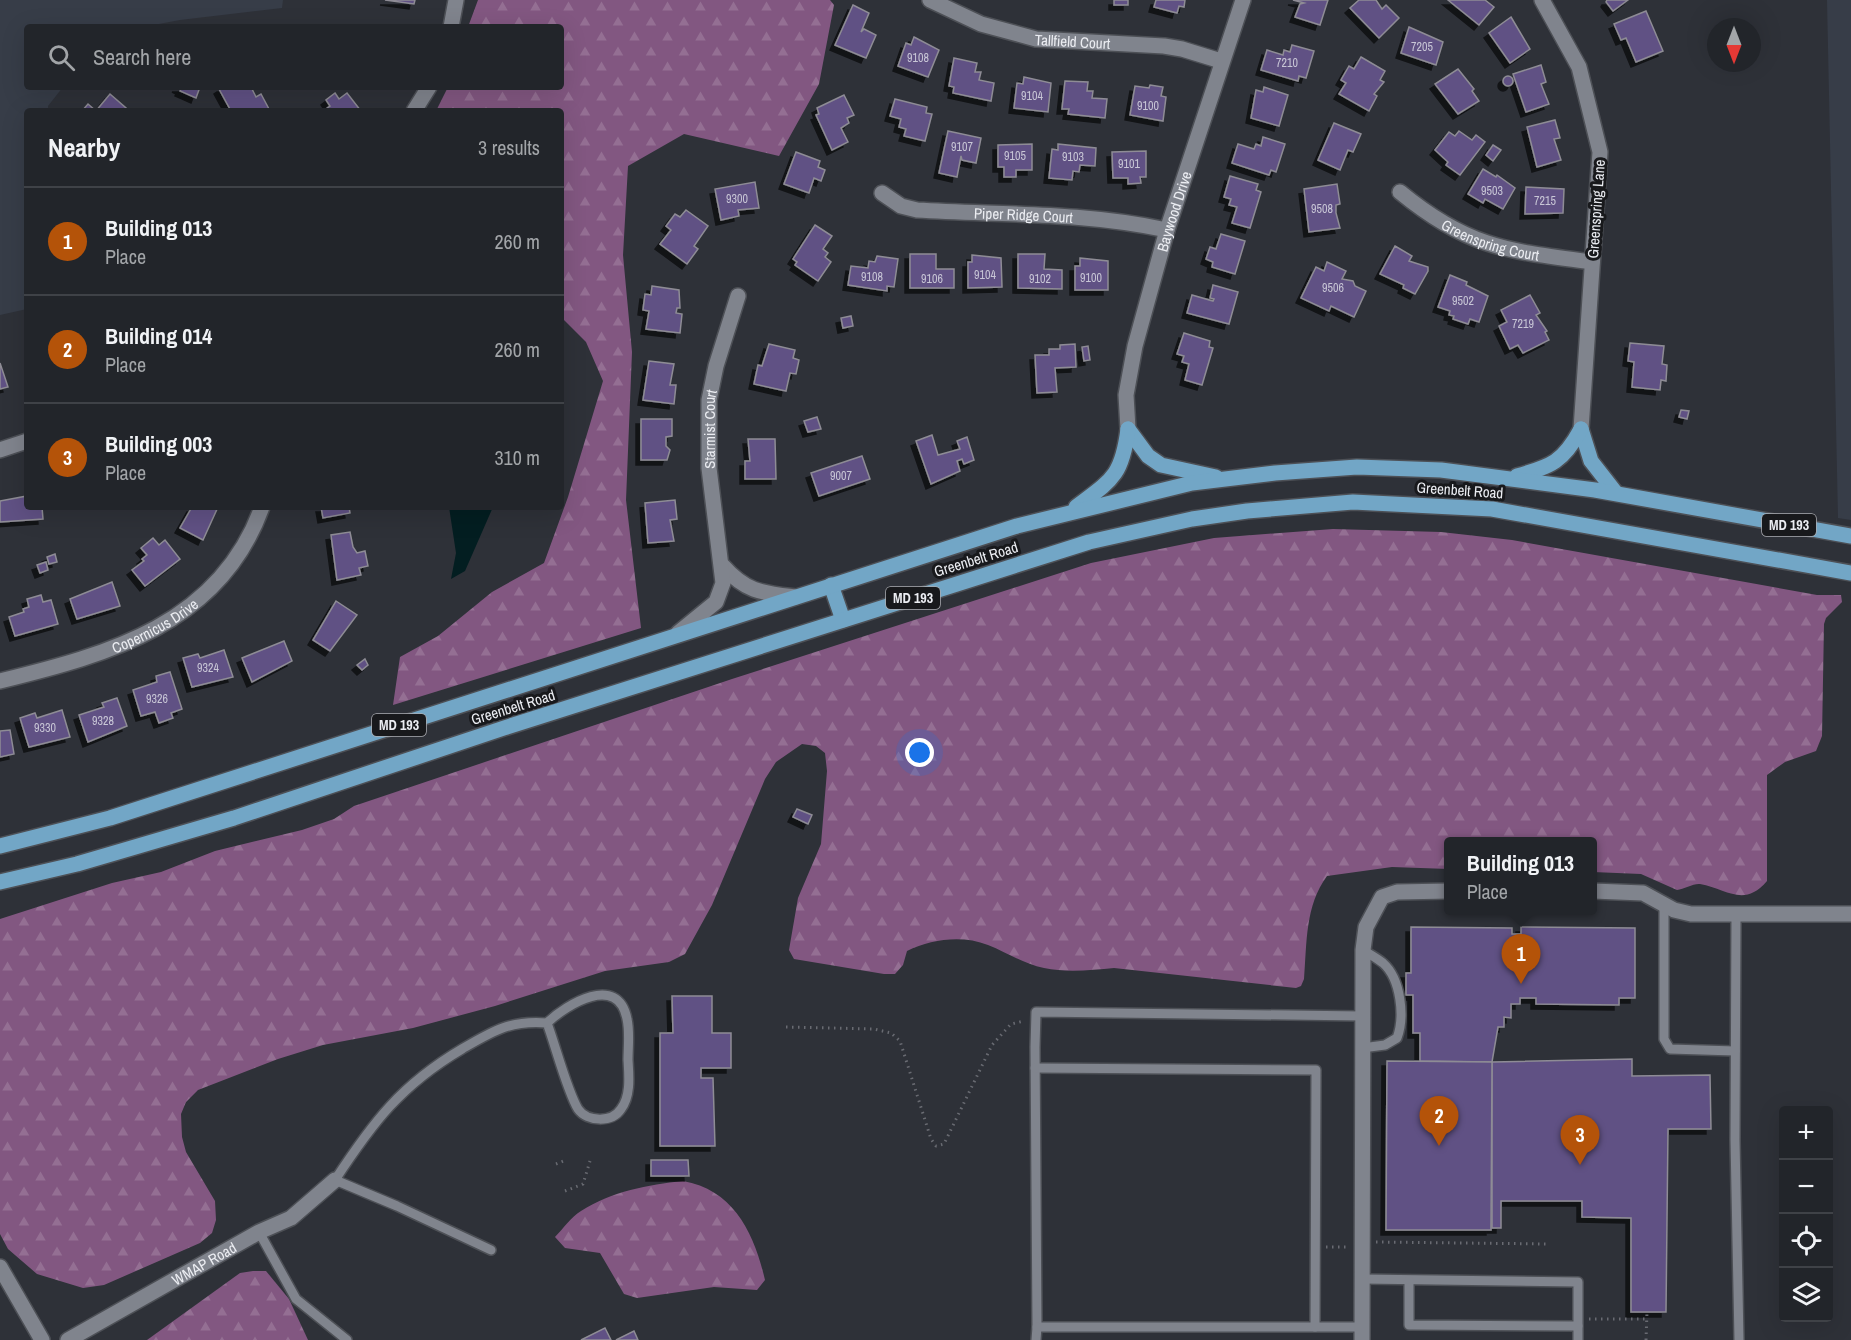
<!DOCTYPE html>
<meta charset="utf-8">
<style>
:root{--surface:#22252a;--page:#2a2d32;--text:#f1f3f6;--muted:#a2a5a8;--line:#3f4247;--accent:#b45309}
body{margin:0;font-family:"Archivo Narrow",sans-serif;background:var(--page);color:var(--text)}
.controls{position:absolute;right:18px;bottom:18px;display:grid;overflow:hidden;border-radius:6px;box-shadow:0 6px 24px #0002}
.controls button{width:54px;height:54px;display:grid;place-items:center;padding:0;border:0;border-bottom:2px solid var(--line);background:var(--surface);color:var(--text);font:30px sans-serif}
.compass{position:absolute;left:1707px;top:18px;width:54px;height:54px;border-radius:50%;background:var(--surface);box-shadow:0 6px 24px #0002;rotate:180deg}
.you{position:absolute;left:920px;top:753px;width:21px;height:21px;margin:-15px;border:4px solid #fff;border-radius:50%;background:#1a73e8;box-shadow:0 0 0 9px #1a73e833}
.badge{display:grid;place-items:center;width:39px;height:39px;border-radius:50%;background:var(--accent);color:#fff;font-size:20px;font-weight:700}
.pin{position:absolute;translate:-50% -50px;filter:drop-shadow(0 2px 3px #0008)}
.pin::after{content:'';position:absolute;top:32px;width:21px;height:18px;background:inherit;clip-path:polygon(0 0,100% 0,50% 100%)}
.popup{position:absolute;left:1444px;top:837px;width:153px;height:78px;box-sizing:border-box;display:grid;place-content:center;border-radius:6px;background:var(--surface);filter:drop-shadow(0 2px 4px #0005);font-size:20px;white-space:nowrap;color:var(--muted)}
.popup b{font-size:22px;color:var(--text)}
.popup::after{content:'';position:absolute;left:50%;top:100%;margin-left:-12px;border:12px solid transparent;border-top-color:var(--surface)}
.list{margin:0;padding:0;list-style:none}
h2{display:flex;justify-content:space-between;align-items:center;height:78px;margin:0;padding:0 24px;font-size:26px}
h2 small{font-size:20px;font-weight:400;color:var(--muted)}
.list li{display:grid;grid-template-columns:39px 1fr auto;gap:18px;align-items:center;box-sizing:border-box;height:108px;padding:0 24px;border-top:2px solid var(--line)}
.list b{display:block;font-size:22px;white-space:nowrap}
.list p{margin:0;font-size:20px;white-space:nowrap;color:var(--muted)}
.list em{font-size:20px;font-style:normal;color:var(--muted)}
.icon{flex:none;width:33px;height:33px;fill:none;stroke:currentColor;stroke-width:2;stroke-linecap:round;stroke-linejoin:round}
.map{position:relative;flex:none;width:1851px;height:1340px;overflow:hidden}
.search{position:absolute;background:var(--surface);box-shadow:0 6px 24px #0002;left:24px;top:24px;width:540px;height:66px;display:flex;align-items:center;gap:15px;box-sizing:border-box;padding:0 21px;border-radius:6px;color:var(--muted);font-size:22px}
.panel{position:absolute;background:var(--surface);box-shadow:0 6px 24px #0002;left:24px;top:108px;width:540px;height:402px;border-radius:6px}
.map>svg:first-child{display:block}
.built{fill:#373d48}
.forest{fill:url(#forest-firs)}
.water{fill:#031e21}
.building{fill:#605184;stroke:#8e8c95;stroke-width:1.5;filter:url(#shadow)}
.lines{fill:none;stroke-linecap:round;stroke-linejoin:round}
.service-casing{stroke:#4d5056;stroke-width:12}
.minor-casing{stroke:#4d5056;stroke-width:18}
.primary-casing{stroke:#4d5056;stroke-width:18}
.path{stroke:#696b72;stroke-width:3;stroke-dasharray:1.5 4.5;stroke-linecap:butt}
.service{stroke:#80848d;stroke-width:9}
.minor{stroke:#80848d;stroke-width:15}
.primary{stroke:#72a6c6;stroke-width:15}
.labels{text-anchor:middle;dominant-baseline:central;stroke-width:6;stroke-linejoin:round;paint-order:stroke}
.number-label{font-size:12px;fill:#c8c6d6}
.shield{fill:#18191c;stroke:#acadb2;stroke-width:1.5}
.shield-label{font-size:14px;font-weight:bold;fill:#ebedf2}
.street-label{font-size:15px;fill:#ebedf2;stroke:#18191c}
</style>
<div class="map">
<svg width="1851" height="1340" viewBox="0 0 1851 1340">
<defs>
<pattern id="forest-firs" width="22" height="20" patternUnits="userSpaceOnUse" patternTransform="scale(1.5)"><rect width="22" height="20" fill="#825781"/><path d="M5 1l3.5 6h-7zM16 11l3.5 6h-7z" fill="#946f93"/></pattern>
<filter id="shadow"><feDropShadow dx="-5" dy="5" stdDeviation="0" flood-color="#0009"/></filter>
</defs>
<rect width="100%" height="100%" fill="#2e3138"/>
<g class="built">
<polygon points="0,0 283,0 282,8 180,20 143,27 27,27 27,87 63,87 48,106 48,111 27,111 27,309 0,315"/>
<polygon points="1827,0 1851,0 1851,520 1838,518"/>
</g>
<g class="forest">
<polygon points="478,0 830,0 834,5 819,84 779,156 684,134 628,166 623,255 632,352 626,500 641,628 393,705 400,657 438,636 492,592 544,563 568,497 603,381 586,342 561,317 561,111 436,111 448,87 561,87 561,27 468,27"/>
<path d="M 1333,529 L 1441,532 L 1512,540 L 1817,595 L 1841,595 L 1842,602 L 1826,618 L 1824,624 L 1822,736 L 1816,751 L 1785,762 L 1767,775 L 1767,881 C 1744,908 1727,889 1700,884 C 1694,883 1684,889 1677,890 L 1641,874 L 1593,872 L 1593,842 L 1449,842 L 1449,869 L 1392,867 L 1327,876 C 1305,906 1307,942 1304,979 L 1301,986 L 1296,988 L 1114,968 C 1092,970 1067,973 1044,968 C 1024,964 1008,953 988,945 C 962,935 932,939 907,951 L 903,965 L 895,974 L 884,974 L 794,959 L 789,950 L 798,898 L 821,844 L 827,771 L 825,753 L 816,746 L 802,744 L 776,762 L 765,779 L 712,905 L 685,954 L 669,962 L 605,971 L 495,1006 L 413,1028 L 323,1045 L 278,1059 L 198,1090 L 186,1102 L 181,1114 L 182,1137 L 186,1152 L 215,1201 L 216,1220 L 212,1233 L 200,1243 L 104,1285 L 83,1288 L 37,1274 L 8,1249 L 0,1234 L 0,919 L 112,883 L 161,872 L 215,851 L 302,830 L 334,819 L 354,806 L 732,679 L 1091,563 L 1214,538 Z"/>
<path d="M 683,1181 C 734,1190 754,1233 765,1280 L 757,1290 L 714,1287 L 637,1298 L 624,1294 L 600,1253 L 565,1248 L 555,1237 C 563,1229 571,1217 581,1211 C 612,1191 648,1185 683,1181 Z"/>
<polygon points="253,1271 266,1271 289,1299 308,1340 147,1340 240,1273"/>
</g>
<polygon class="water" points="449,507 493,507 465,571 451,579 456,553"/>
<g class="building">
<polygon points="385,0 415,0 414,4"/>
<rect x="1114" y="0" width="14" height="5"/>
<polygon points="1156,0 1185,0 1184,7 1179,6 1177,13 1154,7"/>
<polygon points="1293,0 1328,0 1320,25 1295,17 1300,4 1304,3"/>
<polygon points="1359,0 1376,0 1382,9 1386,5 1399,18 1379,38 1350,8"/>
<polygon points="1448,0 1485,0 1494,7 1479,25"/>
<polygon points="1628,0 1613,11 1606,2 1607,0"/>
<polygon points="853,5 869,13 861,32 864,29 876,35 866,58 835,45"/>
<polygon points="1646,11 1663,51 1636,62 1626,38 1621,40 1614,24"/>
<polygon points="1511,17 1530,49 1510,63 1489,33"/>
<polygon points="1409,27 1443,42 1436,65 1401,53"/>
<polygon points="914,37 939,50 928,77 898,66 906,43 911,45"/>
<polygon points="1292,45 1314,51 1306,78 1299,76 1298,81 1261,70 1267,50 1283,55 1284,50 1290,52"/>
<polygon points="1361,57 1385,71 1380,80 1384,82 1374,94 1377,96 1369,111 1339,94 1346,83 1341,80 1349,66 1354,69"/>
<polygon points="954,58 977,63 975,72 981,72 979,80 994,83 991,101 953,93 954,87 949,86"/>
<polygon points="1541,65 1546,82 1541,84 1549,104 1526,112 1513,74"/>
<polygon points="1458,69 1474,89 1472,91 1479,101 1458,114 1435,84"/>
<circle cx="1508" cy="81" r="5"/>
<polygon points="1024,77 1051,83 1048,112 1014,108 1017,83 1023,84"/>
<polygon points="1065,81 1088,82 1087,91 1093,91 1092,98 1107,99 1105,118 1068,114 1069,109 1062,109"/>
<polygon points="1150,85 1163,87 1161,96 1166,97 1163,121 1130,115 1135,86 1149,88"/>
<polygon points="177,87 200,87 196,98 180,91 181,89"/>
<polygon points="222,87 251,87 256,97 261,94 269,109 231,111 219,89"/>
<polygon points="1264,87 1288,95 1279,126 1251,118 1256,90 1263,92"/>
<polygon points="335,93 339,99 347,93 361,111 323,111 330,106 326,100"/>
<polygon points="110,94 126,108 124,111 82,111 88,104 96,111"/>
<polygon points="844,95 854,115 847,118 849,123 841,128 848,142 832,150 816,115 819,114 817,108"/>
<polygon points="895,99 927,107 926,113 932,114 925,141 904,136 906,129 899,127 901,119 890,116"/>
<polygon points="1555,120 1560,138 1554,139 1561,160 1537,167 1527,127"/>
<polygon points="1334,123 1361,134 1353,152 1348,150 1340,170 1318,160"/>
<polygon points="948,131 981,138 976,163 962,160 961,156 957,177 939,173"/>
<polygon points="1459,131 1472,140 1476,135 1485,142 1460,175 1446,165 1448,162 1435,150 1449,132 1455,136"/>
<polygon points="1263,137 1285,144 1276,172 1271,170 1269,175 1232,163 1238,144 1254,149 1256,144 1261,146"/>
<polygon points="1032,144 1032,170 1016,170 1016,177 1004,177 1004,167 998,167 998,145"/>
<polygon points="1058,144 1096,148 1095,166 1080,165 1079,172 1073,171 1072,180 1049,178 1052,149 1058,150"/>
<polygon points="1493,145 1501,150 1493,161 1486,155"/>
<polygon points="1146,151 1146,177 1140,177 1141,183 1128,184 1128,178 1113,178 1112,152"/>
<polygon points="796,152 820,161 818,167 825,170 821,181 814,178 809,193 784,184"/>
<polygon points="1483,169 1496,177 1497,175 1515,188 1503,209 1485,199 1483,203 1468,194"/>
<polygon points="1230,176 1258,184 1256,190 1261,192 1250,228 1232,223 1237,207 1229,205 1231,199 1224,197"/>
<polygon points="755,182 759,208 738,210 739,216 721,220 715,189"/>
<polygon points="1337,184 1340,204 1336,205 1336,213 1340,228 1309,232 1304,189"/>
<polygon points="1526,187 1564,189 1563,213 1525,214"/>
<polygon points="686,210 708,226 694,246 698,249 687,264 660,244 671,230 666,226 675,214 680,217"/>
<polygon points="815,225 832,236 823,249 828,253 825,257 831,262 818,281 795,265 797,262 793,259"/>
<polygon points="1221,234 1245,241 1235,274 1212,267 1213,262 1206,259 1210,247 1216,249"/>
<polygon points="1395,246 1412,256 1409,261 1428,267 1428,271 1415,294 1403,288 1404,285 1380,274"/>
<polygon points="910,254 936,254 936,269 954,269 954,288 910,288"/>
<polygon points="1018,254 1045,254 1044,269 1062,270 1062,289 1018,288"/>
<polygon points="972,255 1001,258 1002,287 968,288 968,262 972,262"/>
<polygon points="877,256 898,259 894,287 887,286 887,291 848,285 851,266 868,268 869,261 875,262"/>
<polygon points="1080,258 1108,261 1108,290 1075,290 1075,266 1080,266"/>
<polygon points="1327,262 1346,271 1342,279 1353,281 1355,286 1366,291 1354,317 1331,306 1329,311 1301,298 1316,267 1324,271"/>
<polygon points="1450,275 1467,282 1466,285 1488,296 1479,322 1470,319 1468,324 1453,319 1454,316 1449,315 1450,311 1438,307"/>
<polygon points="1213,285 1238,292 1229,324 1187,313 1192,295 1213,301 1214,299 1210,298"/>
<polygon points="652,286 679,290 680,308 677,308 676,313 682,314 680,333 646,329 649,311 643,310 645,294 651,295"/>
<polygon points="1530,295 1540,313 1536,315 1547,331 1545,332 1549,340 1523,353 1518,345 1510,349 1499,326 1507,322 1501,310"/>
<polygon points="851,316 853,326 843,328 841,318"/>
<polygon points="1184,333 1210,341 1209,347 1213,348 1202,385 1185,380 1189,364 1182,362 1184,356 1177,354"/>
<polygon points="1630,343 1664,346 1662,364 1667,365 1666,381 1661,380 1660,390 1632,387 1634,362 1628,361"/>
<polygon points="769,344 795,350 793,358 799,360 796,374 790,373 786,391 754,384 758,365 762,366"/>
<polygon points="1075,344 1076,367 1055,368 1057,392 1037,393 1035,355 1049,355 1049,349 1060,349 1060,345"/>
<polygon points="1088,346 1090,360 1084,361 1082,347"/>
<polygon points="649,361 674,364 670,385 676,385 674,404 643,400"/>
<polygon points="0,363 8,387 0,389"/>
<polygon points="1681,410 1689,411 1687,419 1679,417"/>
<polygon points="817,417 821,429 808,432 804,421"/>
<polygon points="641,419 672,419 672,436 666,437 666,446 670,450 667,460 641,460"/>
<polygon points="932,435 938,455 960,449 957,441 967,437 974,460 964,464 962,459 957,461 960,471 931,484 916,441"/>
<polygon points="748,439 775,439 776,479 745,479 745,461 750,461"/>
<polygon points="862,456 870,479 819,496 811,473"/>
<polygon points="27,496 27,507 42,507 43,519 0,522 0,501"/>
<polygon points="675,500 677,519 670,520 674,541 648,543 645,503"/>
<polygon points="192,507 218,507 203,540 180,528"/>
<polygon points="321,507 349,507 350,513 323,518"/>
<polygon points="350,532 353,547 357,553 365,551 368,566 359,568 361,575 337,580 331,535"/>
<polygon points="153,538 159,545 165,540 180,559 145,586 132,570 144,561 142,559 147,555 141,548"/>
<polygon points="55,554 57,562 49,564 47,557"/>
<polygon points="46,562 48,570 40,573 37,565"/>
<polygon points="112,582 120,606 77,619 70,599"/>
<polygon points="41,595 43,602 51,600 58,624 15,636 9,617 24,612 23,609 29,607 27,599"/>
<polygon points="336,601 357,615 330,651 313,640"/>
<polygon points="284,641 292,661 252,682 242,658"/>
<polygon points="224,650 233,677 192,687 183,658 198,654 200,658"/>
<polygon points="365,659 368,665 362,670 357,665"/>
<polygon points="170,672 182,709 171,713 173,718 159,723 155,712 141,716 133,690 157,682 156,676"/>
<polygon points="117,698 127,726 88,742 79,715 104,707 102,703"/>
<polygon points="62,710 70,737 29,747 20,718 35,713 37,718"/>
<polygon points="10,730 14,754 0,757 0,731"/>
<polygon points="797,809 812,815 808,824 793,817"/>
<polygon points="1411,927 1512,928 1512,934 1521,934 1521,927 1635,928 1635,998 1619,998 1619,1005 1536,1004 1536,998 1520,998 1520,1004 1511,1004 1511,1018 1504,1017 1504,1027 1498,1027 1492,1062 1420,1061 1420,1033 1413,1033 1413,995 1406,995 1406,973 1411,973"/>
<polygon points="672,996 712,996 712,1033 731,1033 731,1068 701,1068 701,1078 713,1078 715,1146 660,1146 660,1033 673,1033"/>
<polygon points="1632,1059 1632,1076 1710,1075 1711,1129 1668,1129 1666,1312 1631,1312 1631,1218 1582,1217 1582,1201 1501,1201 1501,1228 1492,1228 1492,1062"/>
<polygon points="1387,1061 1492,1062 1491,1230 1386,1230"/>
<polygon points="651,1160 688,1160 689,1176 651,1176"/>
<polygon points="605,1328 611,1340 581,1340"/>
<polygon points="634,1331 638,1340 616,1340"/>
</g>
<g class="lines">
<g class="service-casing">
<g id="service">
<polyline points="1664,905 1664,1039 1670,1049 1735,1051"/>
<polyline points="1736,915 1735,1140 1739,1340"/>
<polyline points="1362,1016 1036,1012 1035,1047 1037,1327 1362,1327"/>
<path d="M 1362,1048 L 1385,1045 L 1397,1038 C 1405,1017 1401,979 1383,963 C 1377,958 1369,954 1363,950"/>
<polyline points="1035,1068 1316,1070 1315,1327"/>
<polyline points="259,1232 296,1299 347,1340"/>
<path d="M 491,1250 L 397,1206 L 335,1180 C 373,1122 401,1085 462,1049 C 493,1031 510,1020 547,1023 C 567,1004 618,973 627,1019 C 630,1032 628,1047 628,1060 C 629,1076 631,1096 621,1109 C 612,1123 587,1122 578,1109 C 567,1091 555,1044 547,1023"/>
<polyline points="1363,1279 1578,1282 1578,1340"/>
<polyline points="1409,1281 1409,1325 1578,1326"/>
<polyline points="1036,1340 1037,1327"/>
</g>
</g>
<g class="minor-casing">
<g id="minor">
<path id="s1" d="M 930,0 L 981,24 L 1036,39 L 1164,46 L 1182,49 L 1221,61"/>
<polyline points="1542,0 1579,67 1600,152 1581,429"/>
<polyline points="451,27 456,0"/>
<polyline points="414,111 429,87"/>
<path id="s2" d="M 1400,192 C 1468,248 1508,251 1592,262"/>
<path id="s3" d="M 882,193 L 901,206 L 917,210 C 1002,215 1083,212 1167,230"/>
<path id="s4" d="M 1128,429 L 1126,395 L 1135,346 L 1167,230 L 1243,0"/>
<polyline points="0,450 27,441"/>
<path d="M 723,566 C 746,592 762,593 795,597"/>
<path id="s5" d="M 678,633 L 716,602 L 723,583 L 709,468 L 709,400 L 716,366 L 738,296"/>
<path id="s6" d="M 0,681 C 110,654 220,624 262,507"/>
<polyline points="1593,891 1643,893 1674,910 1691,914 1851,914"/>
<polyline points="0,1267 42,1340"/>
<path id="s7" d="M 68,1340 L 259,1232 L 291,1218 L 335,1180"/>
<polyline points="1362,1340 1363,950 1366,927 1382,897 1397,892 1449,891"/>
</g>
</g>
<g class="primary-casing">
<g id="primary">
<polyline points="1128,429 1148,456 1161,465 1216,477"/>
<polyline points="1581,429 1591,461 1616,493"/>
<path d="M 1517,476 C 1552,466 1563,462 1581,429"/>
<path d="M 1076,507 C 1112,480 1122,476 1128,429"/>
<polyline points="831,585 843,620"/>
<polyline points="0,846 110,818 1017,526 1192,483 1275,473 1357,467 1441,470 1595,490 1851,536"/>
<polyline points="0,882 77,864 234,818 504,728 1089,542 1192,519 1247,511 1353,502 1492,509 1851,573"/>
</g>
</g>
<g class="path">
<polyline points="786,1027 874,1029 891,1033 900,1041 931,1139 936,1146 944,1144 992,1045 1011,1024 1024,1021"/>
<polyline points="556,1164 566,1160"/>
<polyline points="565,1191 583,1184 590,1161"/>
<polyline points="1376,1242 1548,1244"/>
<polyline points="1326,1247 1346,1247"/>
<polyline points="1589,1319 1647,1319"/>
<polyline points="1646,1340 1647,1312"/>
</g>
<use href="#service" class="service"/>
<use href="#minor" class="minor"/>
<use href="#primary" class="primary"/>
</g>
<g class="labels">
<g class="number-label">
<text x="1422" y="47">7205</text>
<text x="918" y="58">9108</text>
<text x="1287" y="63">7210</text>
<text x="1032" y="96">9104</text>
<text x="1148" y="106">9100</text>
<text x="962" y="147">9107</text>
<text x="1015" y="156">9105</text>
<text x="1073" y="157">9103</text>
<text x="1129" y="164">9101</text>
<text x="1492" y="191">9503</text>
<text x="737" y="199">9300</text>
<text x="1545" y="201">7215</text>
<text x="1322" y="209">9508</text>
<text x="985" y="275">9104</text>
<text x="872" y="277">9108</text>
<text x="1091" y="278">9100</text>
<text x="932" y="279">9106</text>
<text x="1040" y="279">9102</text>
<text x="1333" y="288">9506</text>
<text x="1463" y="301">9502</text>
<text x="1523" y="324">7219</text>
<text x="841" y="476">9007</text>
<text x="208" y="668">9324</text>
<text x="157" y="699">9326</text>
<text x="103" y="721">9328</text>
<text x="45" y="728">9330</text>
</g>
<g class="shield">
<rect x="1762" y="514" width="54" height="22" rx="4.5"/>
<rect x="886" y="587" width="54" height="22" rx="4.5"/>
<rect x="372" y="714" width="54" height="22" rx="4.5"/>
</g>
<g class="shield-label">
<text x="1789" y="525">MD 193</text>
<text x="913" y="598">MD 193</text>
<text x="399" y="725">MD 193</text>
</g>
<g class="street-label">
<text stroke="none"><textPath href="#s1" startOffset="150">Tallfield Court</textPath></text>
<text transform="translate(1596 209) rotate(-86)">Greenspring Lane</text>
<text stroke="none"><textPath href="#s4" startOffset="224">Baywood Drive</textPath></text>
<text stroke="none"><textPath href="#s3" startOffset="146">Piper Ridge Court</textPath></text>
<text stroke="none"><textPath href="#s2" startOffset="104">Greenspring Court</textPath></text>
<text stroke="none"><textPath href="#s5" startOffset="224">Starmist Court</textPath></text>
<text transform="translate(1460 490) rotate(4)">Greenbelt Road</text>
<text transform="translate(976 559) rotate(-17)">Greenbelt Road</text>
<text stroke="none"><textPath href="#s6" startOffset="165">Copernicus Drive</textPath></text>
<text transform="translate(513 707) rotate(-17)">Greenbelt Road</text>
<text stroke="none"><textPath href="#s7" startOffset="156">WMAP Road</textPath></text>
</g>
</g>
</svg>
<div class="controls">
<button>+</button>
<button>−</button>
<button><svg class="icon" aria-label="locate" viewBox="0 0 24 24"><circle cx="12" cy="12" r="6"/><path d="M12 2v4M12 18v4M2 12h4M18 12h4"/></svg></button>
<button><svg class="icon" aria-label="layers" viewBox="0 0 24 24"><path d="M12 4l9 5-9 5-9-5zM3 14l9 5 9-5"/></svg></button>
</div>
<svg class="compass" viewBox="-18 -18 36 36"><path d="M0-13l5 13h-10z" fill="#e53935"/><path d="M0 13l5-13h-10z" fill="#a2a5a8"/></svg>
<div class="you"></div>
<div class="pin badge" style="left:1521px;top:984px">1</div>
<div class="popup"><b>Building 013</b>Place</div>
<div class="pin badge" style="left:1439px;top:1146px">2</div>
<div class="pin badge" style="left:1580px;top:1165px">3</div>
<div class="search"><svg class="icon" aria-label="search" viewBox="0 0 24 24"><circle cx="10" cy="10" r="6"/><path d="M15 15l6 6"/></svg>Search here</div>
<section class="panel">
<h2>Nearby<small>3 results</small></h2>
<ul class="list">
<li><span class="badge">1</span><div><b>Building 013</b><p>Place</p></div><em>260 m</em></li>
<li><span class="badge">2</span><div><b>Building 014</b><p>Place</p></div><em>260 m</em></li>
<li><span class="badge">3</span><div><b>Building 003</b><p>Place</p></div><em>310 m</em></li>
</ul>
</section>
</div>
